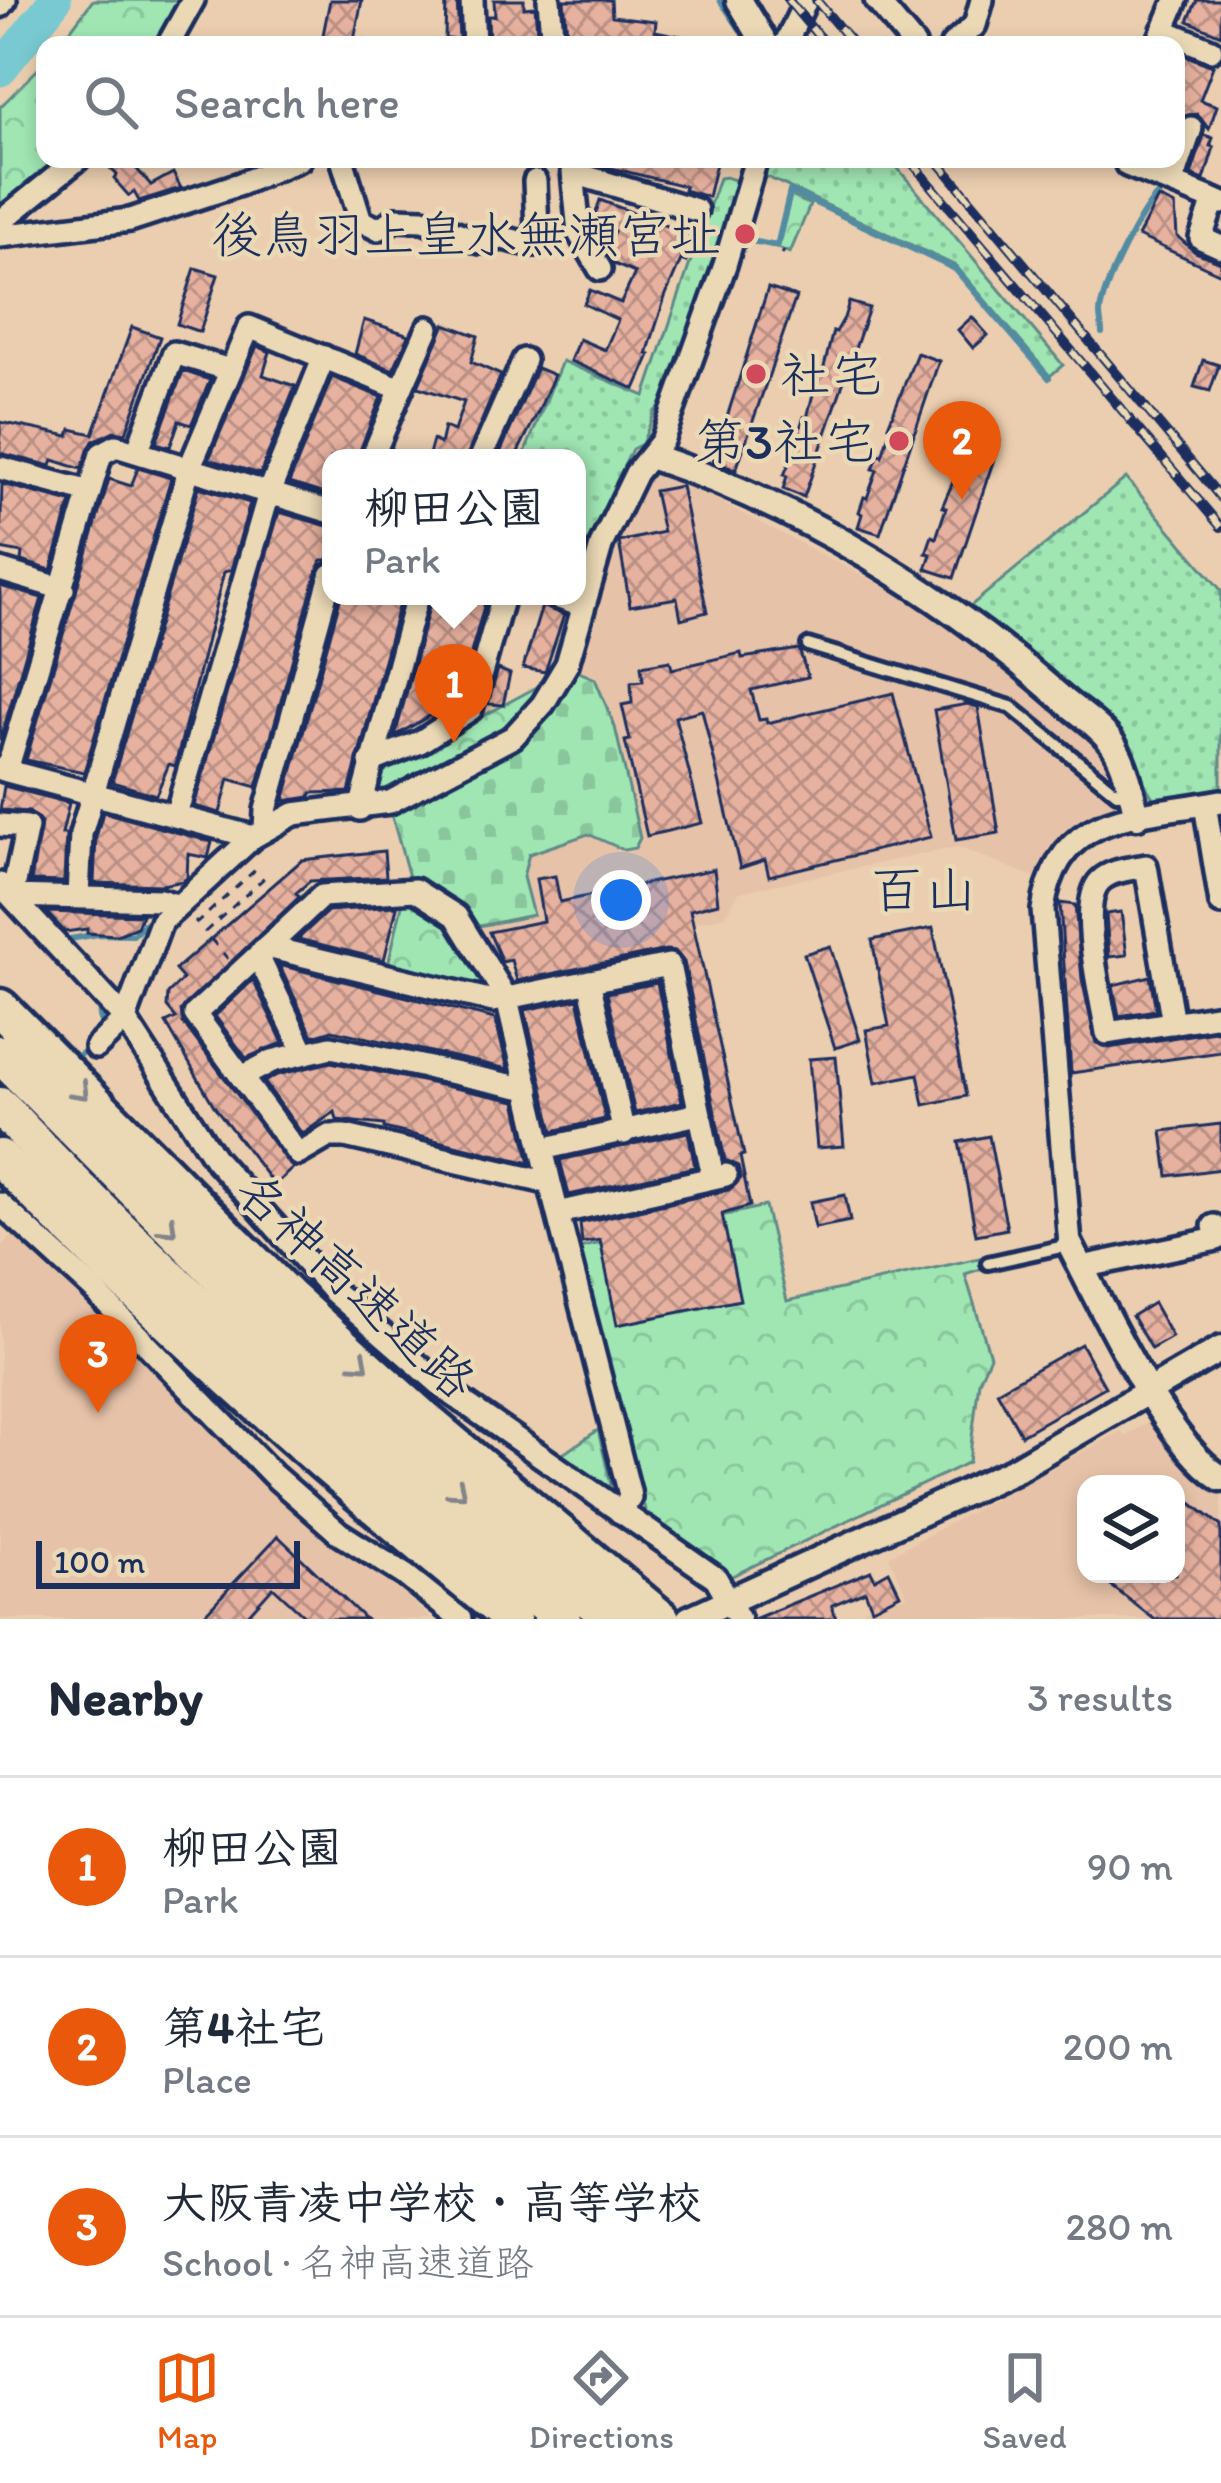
<!DOCTYPE html>
<meta charset="utf-8">
<style>
:root{--surface:#fff;--page:#f6f6f7;--text:#1f2937;--muted:#747a83;--line:#e0e1e3;--accent:#ea580c}
body{margin:0;font-family:Itim,"Klee One",sans-serif;background:var(--page);color:var(--text)}
.controls{position:absolute;right:36px;bottom:36px;display:grid;overflow:hidden;border-radius:24px;box-shadow:0 6px 18px #0003}
.controls button{width:108px;height:108px;display:grid;place-items:center;padding:0;border:0;border-bottom:3px solid var(--line);background:var(--surface);color:var(--text);font:60px sans-serif}
.scale{position:absolute;left:36px;bottom:30px;width:264px;box-sizing:border-box;padding-left:12px;border:6px solid #1b2f5e;border-top:0;font-size:33px;line-height:42px;white-space:nowrap;color:#1b2f5e;-webkit-text-stroke:9px #ebd9b6;paint-order:stroke}
.you{position:absolute;left:621px;top:900px;width:42px;height:42px;margin:-30px;border:9px solid #fff;border-radius:50%;background:#1a73e8;box-shadow:0 0 0 18px #1a73e833}
.badge{display:grid;place-items:center;width:78px;height:78px;border-radius:50%;background:var(--accent);color:#fff;font-size:39px;font-weight:700}
.pin{position:absolute;translate:-50% -99px;filter:drop-shadow(0 3px 6px #0008)}
.pin::after{content:'';position:absolute;top:63px;width:42px;height:36px;background:inherit;clip-path:polygon(0 0,100% 0,50% 100%)}
.popup{position:absolute;left:322px;top:449px;width:264px;height:156px;box-sizing:border-box;display:grid;place-content:center;border-radius:24px;background:var(--surface);filter:drop-shadow(0 3px 9px #0005);font-size:39px;white-space:nowrap;color:var(--muted)}
.popup b{font-size:45px;color:var(--text)}
.popup::after{content:'';position:absolute;left:50%;top:100%;margin-left:-24px;border:24px solid transparent;border-top-color:var(--surface)}
.list{margin:0;padding:0;list-style:none}
h2{display:flex;justify-content:space-between;align-items:center;height:156px;margin:0;padding:0 48px;font-size:51px}
h2 small{font-size:39px;font-weight:400;color:var(--muted)}
.list li{display:grid;grid-template-columns:78px 1fr auto;gap:36px;align-items:center;box-sizing:border-box;height:180px;padding:0 48px;border-top:3px solid var(--line)}
.list b{display:block;font-size:45px;white-space:nowrap}
.list p{margin:0;font-size:39px;white-space:nowrap;color:var(--muted)}
.list em{font-size:39px;font-style:normal;color:var(--muted)}
.icon{flex:none;width:66px;height:66px;fill:none;stroke:currentColor;stroke-width:2;stroke-linecap:round;stroke-linejoin:round}
.map{position:relative;flex:none;width:1221px;height:1619px;overflow:hidden}
.search{position:absolute;background:var(--surface);box-shadow:0 6px 18px #0003;left:36px;right:36px;top:36px;height:132px;display:flex;align-items:center;gap:30px;box-sizing:border-box;padding:0 42px;border-radius:24px;color:var(--muted);font-size:45px}
.sheet{height:696px;background:var(--surface)}
nav{display:flex;justify-content:space-around;align-items:center;box-sizing:border-box;height:168px;border-top:3px solid var(--line);background:var(--surface);font-size:33px;color:var(--muted)}
nav a{display:grid;justify-items:center;gap:6px}
nav .on{color:var(--accent)}
.map>svg:first-child{display:block}
.built{fill:#e6c2a8;fill-rule:evenodd}
.grass{fill:url(#grass-dots);stroke:#5e8a88;stroke-width:3}
.cemetery{fill:url(#cemetery-stones);stroke:#5e8a88;stroke-width:3}
.park{fill:url(#park-crowns);stroke:#5e8a88;stroke-width:3}
.lines{fill:none;stroke-linecap:round;stroke-linejoin:round}
.stream{stroke:#538ba3;stroke-width:6}
.river{stroke:#78c9d1;stroke-width:33}
.building{fill:url(#building-cross-hatch);stroke:#1b2f5e;stroke-width:3}
.service-casing{stroke:#1b2f5e;stroke-width:20}
.minor-casing{stroke:#1b2f5e;stroke-width:30}
.tertiary-casing{stroke:#1b2f5e;stroke-width:33}
.motorway-casing{stroke:#1b2f5e;stroke-width:45}
.path{stroke:#1b2f5e;stroke-width:3;stroke-dasharray:9 9;stroke-linecap:butt}
.service{stroke:#ebd9b6;stroke-width:10}
.minor{stroke:#ebd9b6;stroke-width:21}
.tertiary{stroke:#ebd9b6;stroke-width:24}
.motorway{stroke:#ebd9b6;stroke-width:36}
.rail-casing{stroke:#1b2f5e;stroke-width:10}
.rail{stroke:#ebd9b6;stroke-width:6;stroke-dasharray:18;stroke-linecap:butt}
.oneway{stroke:#83848a}
.poi-dot{fill:#d1495b;stroke:#ebd9b6;stroke-width:4.5}
.labels{text-anchor:middle;dominant-baseline:central;stroke-width:9;stroke-linejoin:round;paint-order:stroke}
.poi-label{font-size:51px;fill:#1b2f5e;stroke:#ebd9b6;text-anchor:end}
.street-label{font-size:51px;fill:#1b2f5e;stroke:#ebd9b6}
.neighbourhood-label{font-size:54px;fill:#1b2f5e;stroke:#ebd9b6}
</style>
<div class="map">
<svg width="1221" height="1619" viewBox="0 0 1221 1619">
<defs>
<pattern id="grass-dots" width="8" height="8" patternUnits="userSpaceOnUse" patternTransform="scale(3)"><rect width="8" height="8" fill="#a0e6b3"/><path d="M2 2h.1M6 6h.1" fill="none" stroke="#89c69c" stroke-width="1.8" stroke-linecap="round"/></pattern>
<pattern id="cemetery-stones" width="16" height="16" patternUnits="userSpaceOnUse" patternTransform="scale(3)"><rect width="16" height="16" fill="#a0e6b3"/><path d="M2 7V4a2 2 0 0 1 4 0v3zM10 15v-3a2 2 0 0 1 4 0v3z" fill="#89c69c"/></pattern>
<pattern id="park-crowns" width="20" height="18" patternUnits="userSpaceOnUse" patternTransform="scale(3)"><rect width="20" height="18" fill="#a0e6b3"/><path d="M2 6a3 3 0 1 1 6 0M12 15a3 3 0 1 1 6 0" fill="none" stroke="#89c69c"/></pattern>
<pattern id="building-cross-hatch" width="8" height="8" patternUnits="userSpaceOnUse" patternTransform="scale(3)"><rect width="8" height="8" fill="#e7b19f"/><path d="M0 0l8 8M0 8l8-8" fill="none" stroke="#ba9085"/></pattern>
</defs>
<rect width="100%" height="100%" fill="#ebceaf"/>
<filter id="ink" filterUnits="userSpaceOnUse"><feTurbulence type="fractalNoise" baseFrequency=".00833" numOctaves="2"/><feDisplacementMap in="SourceGraphic" scale="24" xChannelSelector="R" yChannelSelector="G"/><feConvolveMatrix kernelMatrix="1 2 1 2 8 2 1 2 1" color-interpolation-filters="sRGB"/></filter>
<g filter="url(#ink)">
<g class="built">
<polygon points="662,472 918,604 1041,689 1105,744 1119,805 1118,812 1088,821 1063,836 1039,879 958,847 739,892 725,916 497,964 475,927 533,915 523,877 529,854 588,834 624,850 640,839 615,727 595,679 570,668 610,545 639,485 650,475"/>
<polygon points="13,1235 77,1290 249,1472 314,1528 402,1593 431,1619 0,1619 0,1249"/>
<path d="M 1154,1418 L 1221,1489 L 1221,1619 L 849,1619 L 873,1605 L 907,1596 L 889,1556 L 1121,1431 L 1125,1437 ZM 1086,1484 L 1176,1484 L 1176,1574 L 1086,1574 Z"/>
</g>
<g class="grass">
<polygon points="768,159 890,159 1063,365 1050,376 956,266 761,174"/>
<polygon points="725,177 735,180 738,185 666,403 655,411 642,444 632,449 588,541 577,577 577,458 525,458 526,450 562,361 645,396 719,178"/>
<polygon points="1126,478 1221,590 1221,788 1155,801 1114,734 1056,680 968,608"/>
</g>
<polygon class="cemetery" points="570,668 595,679 615,727 640,838 635,848 624,850 588,834 529,854 523,877 533,915 475,927 411,884 391,813 497,761 547,707"/>
<g class="park">
<polygon points="93,0 183,0 158,45 59,45"/>
<polygon points="45,62 45,159 65,159 0,211 0,107"/>
<polygon points="791,196 810,205 790,253 778,248"/>
<path d="M 546,682 C 511,738 445,762 390,793 L 370,797 L 376,774 Z"/>
<path d="M 403,901 C 445,910 467,948 485,984 L 482,992 L 387,969 Z"/>
<polygon points="765,1206 787,1301 979,1258 981,1269 965,1274 990,1356 979,1381 969,1462 730,1577 646,1514 579,1248"/>
<polygon points="598,1430 611,1485 604,1490 557,1458"/>
</g>
<g class="lines">
<g class="stream">
<polyline points="720,0 751,45"/>
<polyline points="740,244 741,239 777,246 790,191 955,269 1049,378"/>
<path d="M 1102,333 C 1102,326 1100,320 1100,314 C 1100,291 1142,207 1160,193"/>
<polyline points="649,441 662,410"/>
<polyline points="178,891 231,842"/>
<polyline points="30,932 99,1008 102,1029"/>
<polyline points="59,941 98,934 133,935 155,914"/>
<polyline points="76,1058 91,1044"/>
</g>
<polyline class="river" points="0,70 55,0"/>
</g>
<g class="building">
<polygon points="330,0 362,0 353,45 321,45"/>
<polygon points="446,0 457,0 459,39 445,39"/>
<polygon points="494,0 524,0 524,8 535,7 538,45 489,45 488,16 495,16"/>
<polygon points="564,0 611,0 612,16 656,21 655,31 690,38 689,45 634,45 635,35 608,32 607,45 568,45"/>
<polygon points="1197,0 1221,0 1221,35 1188,21"/>
<polygon points="1176,52 1213,66 1200,100 1217,106 1209,129 1197,114 1176,117"/>
<polygon points="1204,135 1213,138 1210,146 1214,147 1204,180 1191,175"/>
<polygon points="101,159 128,159 151,185 173,173 181,188 139,201 134,192 129,196 114,179 117,175"/>
<polygon points="592,159 717,159 708,197 684,190 685,186 591,163"/>
<polygon points="1158,198 1175,206 1177,236 1195,252 1221,262 1221,274 1138,236"/>
<polygon points="600,200 695,237 686,262 681,260 665,297 647,354 650,355 635,389 570,361 579,339 605,350 618,320 584,304 590,290 621,303 635,273 614,264 606,249 614,231 593,222"/>
<polygon points="195,268 218,275 200,332 177,324"/>
<polygon points="768,288 796,297 736,470 713,461 717,447 714,446 719,431 722,433"/>
<polygon points="849,302 869,308 804,497 783,489 787,476 784,475 802,433 799,431 804,417 807,418 818,374 822,375 833,331 836,332 844,318"/>
<polygon points="972,317 988,335 973,348 958,330"/>
<polygon points="364,320 409,335 393,370 355,354"/>
<polygon points="445,324 478,336 471,362 501,375 466,458 428,458 433,440 440,444 444,427 454,431 464,402 418,387"/>
<polygon points="132,327 160,337 126,433 114,431 93,441 81,469 53,460 51,466 0,453 0,422 69,436 71,429 93,434"/>
<polygon points="257,346 270,352 263,375 295,386 260,474 209,459"/>
<polygon points="917,353 939,361 880,534 858,527 862,514 859,512 864,497 867,498 877,470 873,469 879,454 882,456 891,427 888,426"/>
<polygon points="1203,360 1219,365 1210,391 1194,387"/>
<polygon points="537,368 554,375 539,410 515,458 498,458"/>
<polygon points="183,371 210,380 191,425 179,421 170,447 156,443"/>
<polygon points="332,377 381,397 357,458 331,458 331,496 289,483"/>
<polygon points="972,432 1000,441 954,578 926,569 931,554 926,553 932,536 936,538 946,508 942,507 961,463 957,462 962,446 966,448"/>
<polygon points="138,468 171,478 84,772 26,760 109,479 131,486"/>
<polygon points="2,484 71,502 51,570 21,561 22,553 0,549"/>
<polygon points="681,486 707,612 681,619 677,598 630,606 619,542 663,532 654,491"/>
<polygon points="199,487 250,503 231,570 224,572 175,766 169,764 156,795 112,782"/>
<polygon points="279,512 331,527 331,550 328,560 322,560 317,571 257,787 229,779 220,813 194,806"/>
<polygon points="0,586 42,598 0,741"/>
<polygon points="341,596 401,596 349,792 311,793 310,797 284,801"/>
<polygon points="432,596 487,596 458,699 395,736"/>
<polygon points="542,606 564,615 545,672 523,668"/>
<polygon points="799,649 808,677 751,690 759,720 766,719 767,723 893,693 931,837 769,876 765,860 740,868 702,710 675,717 702,823 647,836 625,741 630,740 622,705 632,703 631,682 643,681 641,666 670,661 672,669 741,653 742,658"/>
<polygon points="498,669 510,674 503,705 488,704"/>
<polygon points="968,704 978,707 999,833 956,840 934,710"/>
<polygon points="4,786 69,803 62,834 66,834 64,882 31,881 41,823 29,812 0,810"/>
<polygon points="103,812 212,842 208,858 188,854 187,878 183,881 162,885 94,883 96,837"/>
<polygon points="384,851 386,877 310,881 296,893 299,897 181,1010 183,1023 293,1168 274,1185 214,1106 166,1023 176,1018 167,1007 168,994 183,979 175,970 302,860"/>
<polygon points="714,869 718,903 690,910 744,1155 740,1156 750,1206 722,1214 740,1300 617,1325 600,1240 582,1243 580,1223 729,1190 741,1178 738,1166 725,1160 684,962 675,951 666,950 517,981 511,960 502,962 489,932 543,921 536,879 555,876 560,902"/>
<polygon points="1060,903 1075,905 1082,979 1096,1043 1109,1048 1221,1030 1221,1052 1071,1073"/>
<polygon points="394,906 397,907 384,960 298,939 328,911"/>
<polygon points="46,912 142,915 137,927 117,935 87,933 87,929 65,932"/>
<polygon points="1121,912 1127,955 1109,957 1106,914"/>
<polygon points="933,928 966,1096 924,1105 918,1074 876,1083 866,1030 889,1026 872,940"/>
<polygon points="830,946 860,1040 835,1048 804,954"/>
<polygon points="279,965 495,1019 508,1069 332,1030 313,1036"/>
<polygon points="1150,976 1156,1010 1119,1016 1113,985"/>
<polygon points="253,980 283,1043 246,1058 215,1016"/>
<polygon points="657,983 682,1102 635,1113 607,993"/>
<polygon points="578,999 605,1119 553,1131 525,1010"/>
<polygon points="836,1057 844,1146 817,1148 809,1059"/>
<polygon points="331,1062 516,1101 530,1163 384,1128 384,1125 337,1120 335,1112 302,1134 264,1082 277,1075"/>
<polygon points="1221,1124 1221,1169 1168,1176 1162,1131"/>
<polygon points="688,1132 695,1167 569,1195 560,1160"/>
<polygon points="989,1136 1007,1229 976,1235 959,1142"/>
<polygon points="845,1195 850,1221 815,1228 810,1202"/>
<polygon points="1153,1303 1172,1337 1151,1349 1132,1316"/>
<polygon points="1081,1344 1105,1387 1021,1435 997,1391"/>
<polygon points="1176,1491 1221,1526 1221,1619 1154,1619 1096,1574 1176,1574"/>
<polygon points="278,1536 365,1619 308,1619 273,1587 244,1619 200,1619"/>
<polygon points="871,1571 875,1579 889,1571 900,1594 872,1608 865,1591 832,1605 836,1619 754,1619"/>
</g>
<g class="lines">
<g class="service-casing">
<g id="service">
<polyline points="808,645 1011,707 1117,793 1128,792"/>
<polyline points="988,1263 1070,1245"/>
</g>
</g>
<g class="minor-casing">
<g id="minor">
<polyline points="472,0 474,45"/>
<polyline points="549,0 553,45"/>
<polyline points="876,0 914,45"/>
<polyline points="0,6 5,0"/>
<polyline points="1163,30 1211,50"/>
<polyline points="168,45 193,0"/>
<polyline points="785,45 806,0"/>
<polyline points="952,45 975,25 982,0"/>
<polyline points="1157,45 1176,0"/>
<polyline points="342,159 361,221 378,229 396,219 423,220 480,242 503,238 532,245 537,231 535,181"/>
<polyline points="572,161 579,233 600,269"/>
<polyline points="1127,165 1221,203"/>
<polyline points="574,173 696,210"/>
<polyline points="1173,181 1191,128"/>
<polyline points="1214,200 1201,238 1221,247"/>
<polyline points="0,222 78,159"/>
<polyline points="0,236 130,220 240,184 300,159"/>
<polyline points="401,389 428,328"/>
<polyline points="137,452 174,353 230,370"/>
<polyline points="481,458 524,360"/>
<polyline points="0,468 90,492"/>
<polyline points="0,570 63,589"/>
<polyline points="553,596 583,606"/>
<polyline points="370,762 420,742 471,709 503,596"/>
<polyline points="0,769 253,837"/>
<polyline points="7,770 101,454 116,446 331,512"/>
<polyline points="1205,804 1221,903"/>
<polyline points="360,809 417,596"/>
<polyline points="176,815 269,493 324,357"/>
<polyline points="0,825 27,827 12,896 160,900 176,905"/>
<polyline points="265,828 266,810 331,575"/>
<polyline points="0,884 125,1019 215,1159 333,1291 449,1392 716,1578 739,1619"/>
<polyline points="78,896 81,834 189,469 249,327 401,389 372,458"/>
<polyline points="267,947 493,1001 669,965 713,1177"/>
<polyline points="258,956 304,1052"/>
<polyline points="589,981 624,1133"/>
<path d="M 1173,1023 L 1146,866 C 1131,869 1111,870 1100,881 C 1077,904 1102,1000 1107,1033 L 1221,1015"/>
<polyline points="96,1047 125,1019 161,922 253,837 294,814 390,802 513,737 543,704 567,664 602,543 636,473 662,441 725,265 756,159"/>
<polyline points="242,1077 272,1061 331,1047 529,1089"/>
<polyline points="542,1149 698,1114"/>
<polyline points="550,1183 345,1136 329,1136 298,1154 195,1014 322,896 415,890 456,916 507,999 550,1183 629,1491 630,1498 620,1512"/>
<polyline points="0,1204 92,1288 273,1475 339,1533 405,1575 460,1619"/>
<polyline points="558,1213 726,1175"/>
<path d="M 1070,1245 L 1043,910 C 1058,807 1139,818 1221,801"/>
<polyline points="1082,1267 1217,1239 1214,1226"/>
</g>
</g>
<g class="tertiary-casing">
<g id="tertiary">
<polyline points="739,0 766,45"/>
<path d="M 653,457 C 800,506 944,594 1060,697 C 1077,712 1102,727 1114,746 C 1127,767 1131,792 1137,816"/>
<path d="M 1070,1245 C 1102,1307 1165,1443 1221,1478"/>
<polyline points="689,1619 1012,1471 1221,1349"/>
</g>
</g>
<g class="motorway-casing">
<g id="motorway">
<polyline points="0,1008 287,1296 428,1423 661,1619"/>
<polyline points="0,1054 262,1318 355,1404 613,1619"/>
<path d="M 0,1106 C 173,1292 365,1458 562,1619"/>
<path d="M 0,1158 C 161,1322 333,1475 512,1619"/>
</g>
</g>
<g class="path">
<polyline points="782,254 784,251"/>
<polyline points="195,921 197,923 254,871 263,879 205,932 228,959"/>
</g>
<use href="#service" class="service"/>
<use href="#minor" class="minor"/>
<use href="#tertiary" class="tertiary"/>
<use href="#motorway" class="motorway"/>
<g class="rail-casing">
<g id="rail">
<polyline points="788,0 826,45"/>
<polyline points="816,0 854,45"/>
<polyline points="909,159 1221,527"/>
<polyline points="936,159 1221,498"/>
</g>
</g>
<use href="#rail" class="rail"/>
</g>
<defs><path id="oneway-chevron" d="M-2-3.5L2.5 0L-2 3.5" fill="none" stroke-width="1.6" stroke-linecap="round" stroke-linejoin="round" transform="scale(3)"/></defs>
<g class="oneway">
<use href="#oneway-chevron" transform="translate(81 1092) rotate(46)"/>
<use href="#oneway-chevron" transform="translate(169 1228) rotate(44)"/>
<use href="#oneway-chevron" transform="translate(361 1363) rotate(42)"/>
<use href="#oneway-chevron" transform="translate(458 1491) rotate(40)"/>
</g>
</g>
<g class="poi-dot">
<circle cx="745" cy="234" r="12"/>
<circle cx="756" cy="374" r="12"/>
<circle cx="899" cy="441" r="12"/>
</g>
<g class="labels">
<g class="poi-label">
<text x="721" y="234">後鳥羽上皇水無瀬宮址</text>
<text x="780" y="374" text-anchor="start">社宅</text>
<text x="875" y="441">第3社宅</text>
</g>
<g class="street-label">
<text transform="translate(356 1285) rotate(43)">名神高速道路</text>
</g>
<g class="neighbourhood-label">
<text x="924" y="889">百山</text>
</g>
</g>
</svg>
<div class="controls">
<button><svg class="icon" aria-label="layers" viewBox="0 0 24 24"><path d="M12 4l9 5-9 5-9-5zM3 14l9 5 9-5"/></svg></button>
</div>
<div class="scale">100 m</div>
<div class="you"></div>
<div class="pin badge" style="left:454px;top:743px">1</div>
<div class="popup"><b>柳田公園</b>Park</div>
<div class="pin badge" style="left:962px;top:500px">2</div>
<div class="pin badge" style="left:98px;top:1413px">3</div>
<div class="search"><svg class="icon" aria-label="search" viewBox="0 0 24 24"><circle cx="10" cy="10" r="6"/><path d="M15 15l6 6"/></svg>Search here</div>
</div>
<section class="sheet">
<h2>Nearby<small>3 results</small></h2>
<ul class="list">
<li><span class="badge">1</span><div><b>柳田公園</b><p>Park</p></div><em>90 m</em></li>
<li><span class="badge">2</span><div><b>第4社宅</b><p>Place</p></div><em>200 m</em></li>
<li><span class="badge">3</span><div><b>大阪青凌中学校・高等学校</b><p>School · 名神高速道路</p></div><em>280 m</em></li>
</ul>
</section>
<nav>
<a class="on"><svg class="icon" aria-label="map" viewBox="0 0 24 24"><path d="M3 6l6-2 6 2 6-2v14l-6 2-6-2-6 2zM9 4v14M15 6v14"/></svg>Map</a>
<a><svg class="icon" aria-label="directions" viewBox="0 0 24 24"><path d="M12 3l9 9-9 9-9-9zM9 14v-3h6M13 9l2 2-2 2"/></svg>Directions</a>
<a><svg class="icon" aria-label="saved" viewBox="0 0 24 24"><path d="M7 4h10v16l-5-4-5 4z"/></svg>Saved</a>
</nav>
